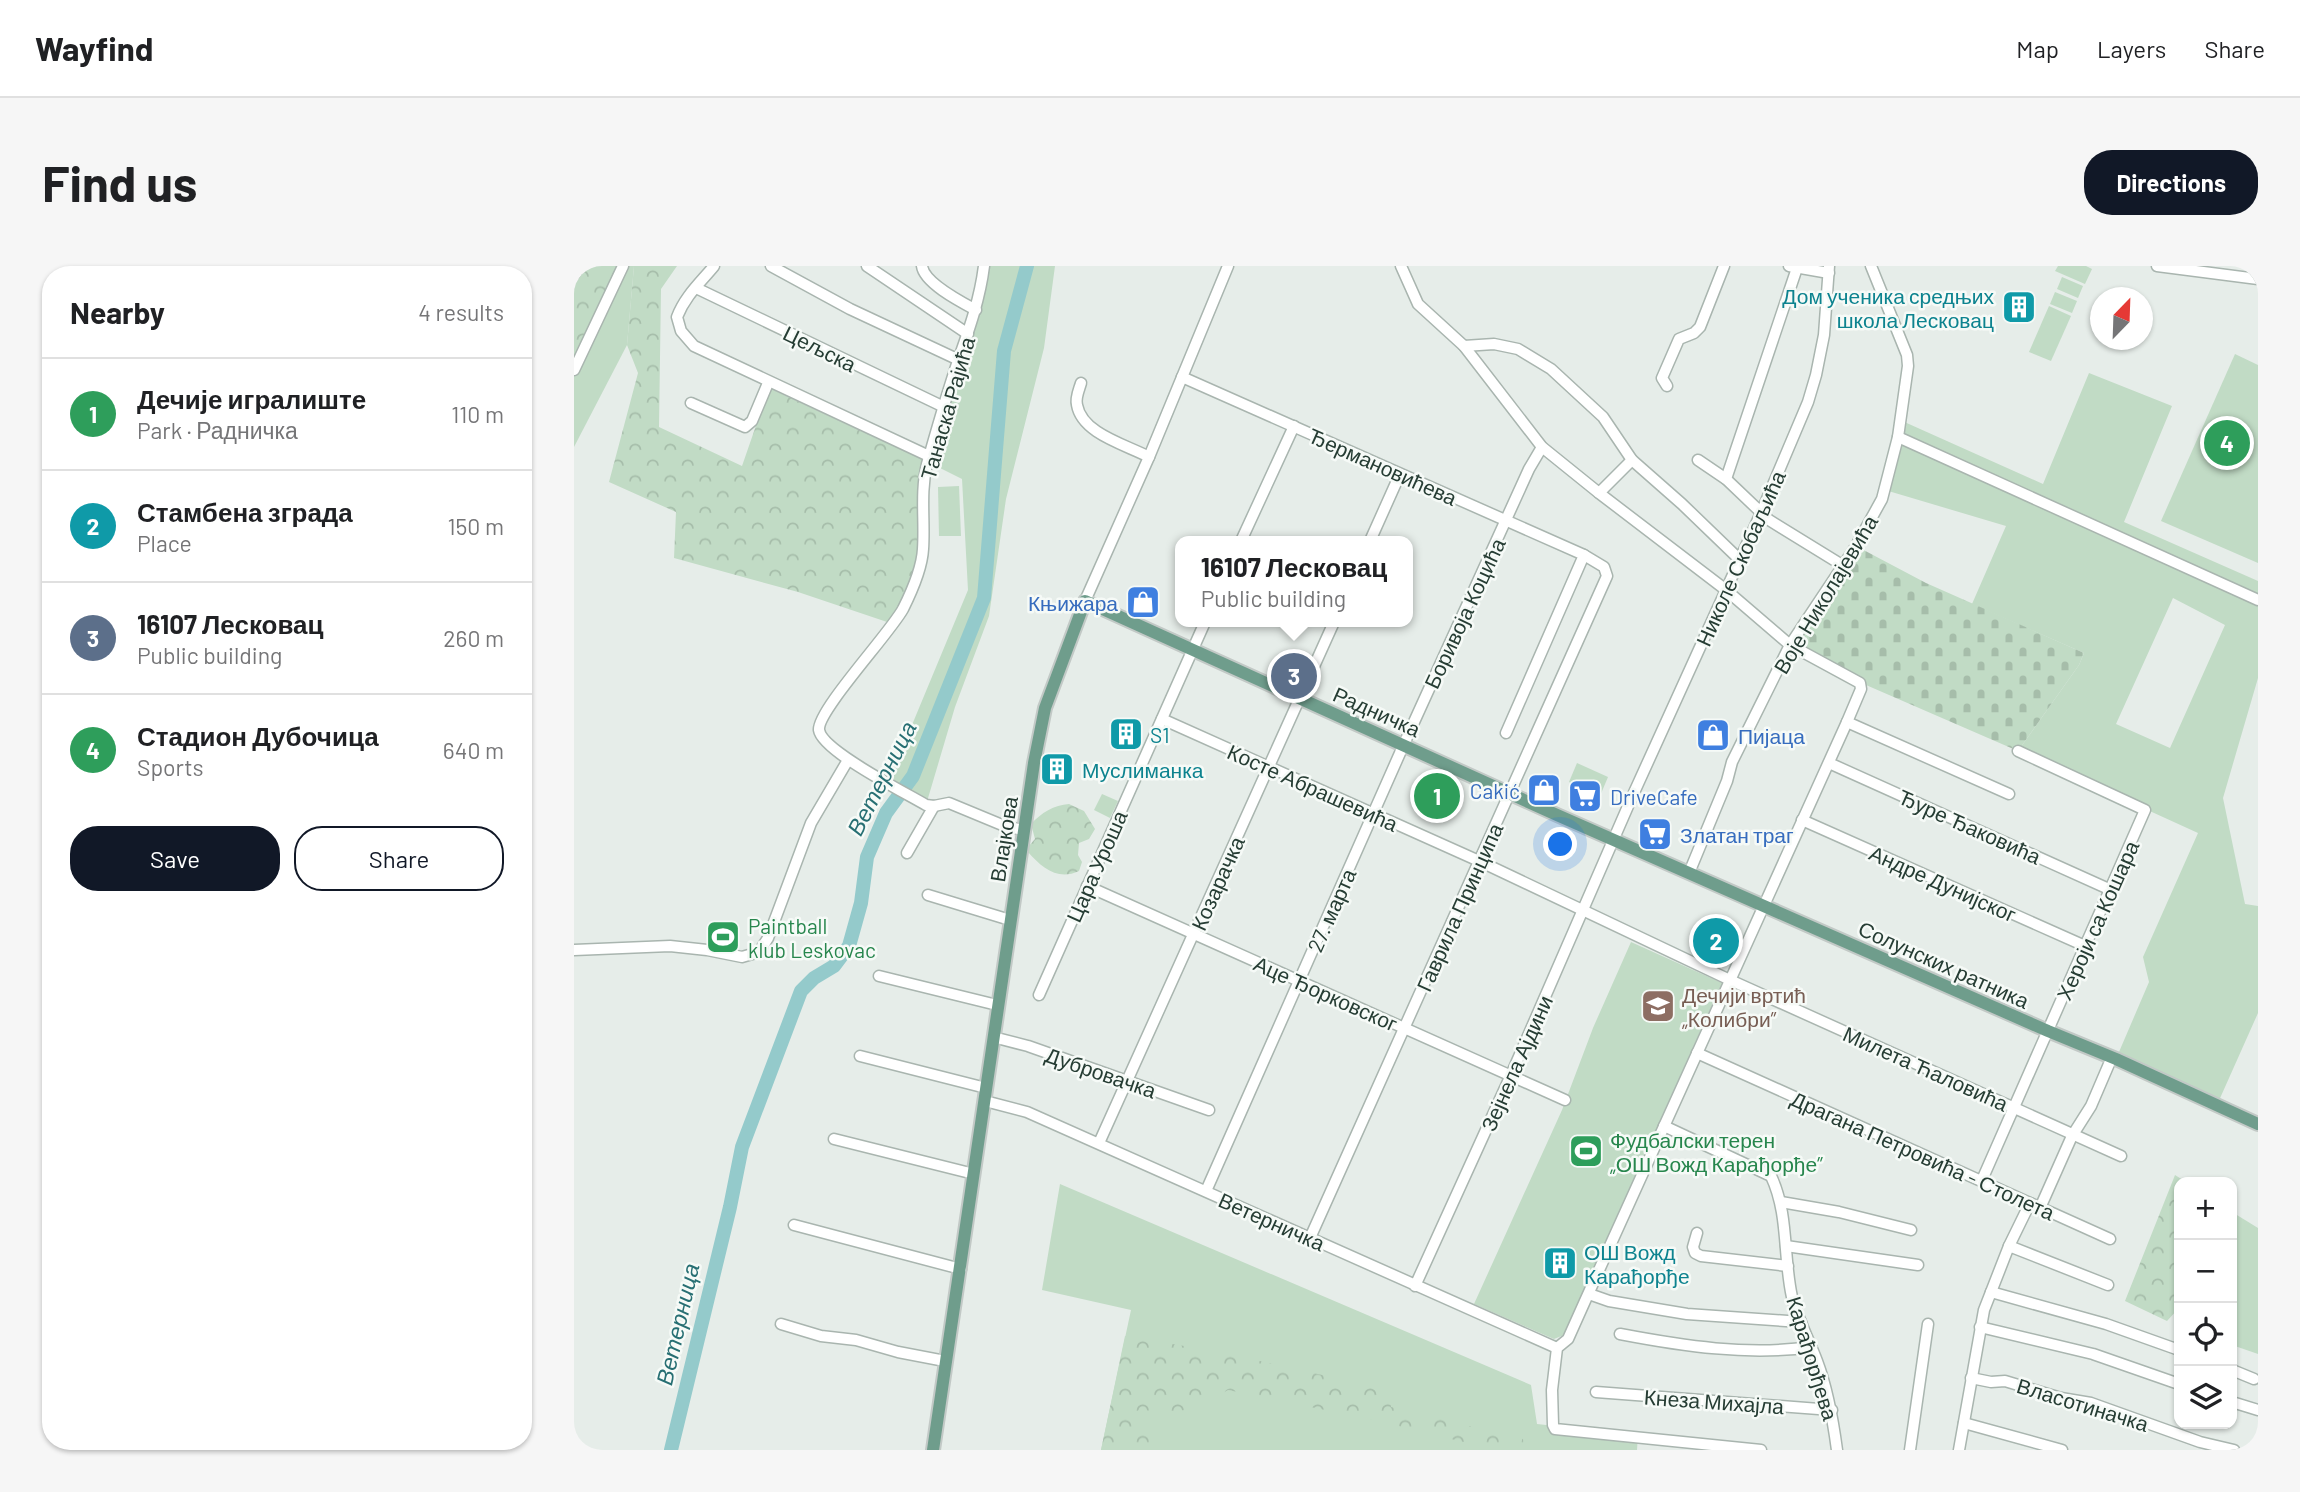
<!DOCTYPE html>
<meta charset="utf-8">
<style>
:root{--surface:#fff;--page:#f6f6f6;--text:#202124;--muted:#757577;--line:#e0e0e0;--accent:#111827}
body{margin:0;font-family:Barlow,sans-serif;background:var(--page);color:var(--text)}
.controls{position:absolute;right:21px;bottom:21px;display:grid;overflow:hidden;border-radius:14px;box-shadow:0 2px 5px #0004}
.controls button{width:63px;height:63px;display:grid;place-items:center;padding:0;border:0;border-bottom:2px solid var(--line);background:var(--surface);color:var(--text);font:35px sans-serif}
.compass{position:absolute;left:1516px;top:21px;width:63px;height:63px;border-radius:50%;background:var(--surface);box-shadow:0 2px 5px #0004;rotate:23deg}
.you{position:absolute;left:987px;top:579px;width:24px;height:24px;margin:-18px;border:5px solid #fff;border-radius:50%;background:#1a73e8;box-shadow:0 0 0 10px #1a73e833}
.badge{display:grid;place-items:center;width:46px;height:46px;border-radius:50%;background:var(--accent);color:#fff;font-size:23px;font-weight:700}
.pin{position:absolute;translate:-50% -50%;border:4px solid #fff;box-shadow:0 2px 7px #0006}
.popup{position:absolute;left:601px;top:270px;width:238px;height:91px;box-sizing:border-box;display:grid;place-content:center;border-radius:14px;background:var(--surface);filter:drop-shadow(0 2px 5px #0005);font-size:23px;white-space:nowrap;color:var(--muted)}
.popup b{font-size:26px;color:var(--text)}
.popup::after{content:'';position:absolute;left:50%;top:100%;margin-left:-14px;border:14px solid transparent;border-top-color:var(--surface)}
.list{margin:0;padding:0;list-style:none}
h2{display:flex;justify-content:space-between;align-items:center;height:91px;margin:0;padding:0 28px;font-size:30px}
h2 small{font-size:23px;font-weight:400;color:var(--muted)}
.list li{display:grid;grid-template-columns:46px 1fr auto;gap:21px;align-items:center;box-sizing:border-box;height:112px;padding:0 28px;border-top:2px solid var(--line)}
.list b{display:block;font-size:26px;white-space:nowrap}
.list p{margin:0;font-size:23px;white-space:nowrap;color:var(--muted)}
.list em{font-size:23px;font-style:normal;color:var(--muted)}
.actions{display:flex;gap:14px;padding:21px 28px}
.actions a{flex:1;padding:16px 0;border:2px solid var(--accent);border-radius:28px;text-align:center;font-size:24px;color:var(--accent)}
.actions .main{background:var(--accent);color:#fff}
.icon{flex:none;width:38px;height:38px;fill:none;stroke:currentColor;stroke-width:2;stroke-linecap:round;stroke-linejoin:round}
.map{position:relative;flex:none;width:1684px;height:1184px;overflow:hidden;border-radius:28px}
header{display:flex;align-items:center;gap:42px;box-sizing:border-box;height:98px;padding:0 35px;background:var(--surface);border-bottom:2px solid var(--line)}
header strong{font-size:33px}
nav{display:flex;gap:38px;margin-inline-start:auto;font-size:24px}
.intro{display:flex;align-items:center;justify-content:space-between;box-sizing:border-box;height:168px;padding:0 42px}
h1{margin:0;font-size:49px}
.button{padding:18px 32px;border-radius:28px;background:var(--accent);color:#fff;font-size:24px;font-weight:700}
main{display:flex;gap:42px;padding:0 42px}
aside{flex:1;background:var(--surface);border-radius:28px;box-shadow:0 2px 5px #0004}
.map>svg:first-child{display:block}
.grass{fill:#c1dbc5;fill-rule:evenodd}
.forest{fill:url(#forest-crowns)}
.cemetery{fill:url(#cemetery-stones)}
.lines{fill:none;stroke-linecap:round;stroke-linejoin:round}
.river{stroke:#94cacb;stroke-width:14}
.minor-casing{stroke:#a9b5af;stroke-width:13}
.major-casing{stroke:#c2c9c6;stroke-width:16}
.minor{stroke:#fff;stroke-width:10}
.major{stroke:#6f9d8c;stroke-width:12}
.labels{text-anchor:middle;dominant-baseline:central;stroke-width:5;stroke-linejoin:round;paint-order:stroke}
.culture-label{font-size:21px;fill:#0d838f;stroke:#f6faf7;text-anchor:start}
.street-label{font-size:21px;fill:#263d34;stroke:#f6faf7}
.shop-label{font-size:21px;fill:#366cbe;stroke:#f6faf7;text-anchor:start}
.leisure-label{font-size:21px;fill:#27864d;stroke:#f6faf7;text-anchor:start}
.education-label{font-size:21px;fill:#785e54;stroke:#f6faf7;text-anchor:start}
.water-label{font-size:23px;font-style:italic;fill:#276f73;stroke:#f6faf7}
</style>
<header>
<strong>Wayfind</strong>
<nav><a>Map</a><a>Layers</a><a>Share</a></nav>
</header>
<div class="intro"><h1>Find us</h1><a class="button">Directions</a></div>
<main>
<aside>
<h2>Nearby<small>4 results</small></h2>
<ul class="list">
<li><span class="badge" style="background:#2e9e5b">1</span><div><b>Дечије игралиште</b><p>Park · Радничка</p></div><em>110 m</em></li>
<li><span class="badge" style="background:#0f9aa8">2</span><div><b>Стамбена зграда</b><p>Place</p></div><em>150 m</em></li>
<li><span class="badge" style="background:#5c6f8a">3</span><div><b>16107 Лесковац</b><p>Public building</p></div><em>260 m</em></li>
<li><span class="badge" style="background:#2e9e5b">4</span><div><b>Стадион Дубочица</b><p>Sports</p></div><em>640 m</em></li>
</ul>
<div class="actions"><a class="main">Save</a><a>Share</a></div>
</aside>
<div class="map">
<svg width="1684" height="1184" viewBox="0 0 1684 1184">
<defs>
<pattern id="forest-crowns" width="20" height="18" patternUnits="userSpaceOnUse" patternTransform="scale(1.75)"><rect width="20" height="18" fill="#c1dbc5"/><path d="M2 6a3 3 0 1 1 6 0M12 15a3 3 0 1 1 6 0" fill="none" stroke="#a6bdaa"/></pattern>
<pattern id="cemetery-stones" width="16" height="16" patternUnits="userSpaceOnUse" patternTransform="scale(1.75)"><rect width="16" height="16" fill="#c1dbc5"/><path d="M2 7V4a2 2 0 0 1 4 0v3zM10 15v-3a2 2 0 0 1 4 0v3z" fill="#a6bdaa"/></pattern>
</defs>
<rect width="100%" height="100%" fill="#e6ede9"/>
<g class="grass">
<polygon points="49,0 60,0 53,79 0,181 0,104"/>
<polygon points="410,0 481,0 470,82 432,233 415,350 381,441 352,539 306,511 328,483 394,324 388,213 354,196"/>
<polygon points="1484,0 1512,0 1518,3 1511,18 1481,5"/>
<polygon points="1488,11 1509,20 1504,32 1483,23"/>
<polygon points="1481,26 1503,35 1498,47 1476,38"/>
<polygon points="1475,40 1497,50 1477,95 1455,86"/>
<polygon points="1661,88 1684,99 1684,297 1587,255"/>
<path d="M 1515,107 L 1598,140 L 1550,256 L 1684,315 L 1684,412 L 1649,532 L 1671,638 L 1684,640 L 1684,747 L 1643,839 L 1542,793 L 1575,716 L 1569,691 L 1624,567 L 1444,485 L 1505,399 L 1510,387 L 1398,338 L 1432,260 L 1311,224 L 1326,154 L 1469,218 ZM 1599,332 L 1651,359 L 1596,482 L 1542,458 Z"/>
<polygon points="385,220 387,270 365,270 364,221"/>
<polygon points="1003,497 1034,511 1026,530 995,516"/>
<polygon points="528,528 544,535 536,552 520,544"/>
<polygon points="1057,676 1148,717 990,1069 980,1073 900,1038 988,844 1019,762"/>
<polygon points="486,918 957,1119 963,1158 1064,1169 1063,1184 527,1184 557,1044 468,1024"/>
<polygon points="1658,946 1684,962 1684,1088 1658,1079"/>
</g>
<g class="forest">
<polygon points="6,0 49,0 0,104 0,8"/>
<polygon points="60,0 103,0 87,23 85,161 168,200 195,122 354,196 348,292 319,358 224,326 100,292 102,246 35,216 64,107 53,79"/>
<path d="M 495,538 L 510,545 L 521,563 L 515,573 L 505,577 L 504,589 L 508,596 L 505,605 C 484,615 468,602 454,586 L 454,581 L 461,573 L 457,558 C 467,547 480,539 495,538 Z"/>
<polygon points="1601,909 1612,916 1605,916 1605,1042 1593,1055 1551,1035"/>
<polygon points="551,1070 646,1086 815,1124 817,1141 949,1173 950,1184 922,1184 800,1154 654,1124 621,1143 593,1146 564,1144 581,1184 527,1184"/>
</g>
<polygon class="cemetery" points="1282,280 1352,317 1510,387 1505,399 1444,485 1292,419 1216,379"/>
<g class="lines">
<polyline class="river" points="97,1184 156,941 168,881 227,725 240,712 260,700 275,680 287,637 293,591 312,547 339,510 410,332 430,85 453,0"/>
<g class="minor-casing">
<g id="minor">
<path d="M 140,0 C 126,17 111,30 103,51 L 107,65 L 120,80 L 357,191"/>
<polyline points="197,0 276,43 385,94"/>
<polyline points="293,0 394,68"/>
<path d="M 348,0 C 350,17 387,36 402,44"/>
<path d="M 410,0 C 406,32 396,61 385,92 C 373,127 363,163 353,198 C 346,227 351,254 349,283 C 348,303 338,325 329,343 C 316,367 243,445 245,464 C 248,485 332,527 352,539 L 360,540 L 375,537 L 433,561 L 450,564"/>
<polyline points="827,0 844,38 890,80 968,181 1025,227 1152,324 1216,379 1286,417 1287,423 1273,456 1435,528"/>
<polyline points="1215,0 1255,7"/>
<polyline points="1583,0 1684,13"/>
<polyline points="0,8 6,0"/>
<polyline points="122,22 370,141"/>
<polyline points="890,80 920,78 944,83 977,103 1029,151 1058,194 1108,238 1165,293"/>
<polyline points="0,104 49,0"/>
<polyline points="608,111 1010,289 932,467"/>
<path d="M 507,117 C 505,124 501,132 503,139 C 508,168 553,179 575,191"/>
<polyline points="1093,120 1088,112 1105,73 1120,67 1126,61 1150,0"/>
<polyline points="117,137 171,161 178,155 194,117"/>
<polyline points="1324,171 1684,334"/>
<polyline points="1124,194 1152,213 1195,254 1268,299"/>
<polyline points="1152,213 1223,2"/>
<polyline points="1025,227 1058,194"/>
<polyline points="667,275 720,160"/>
<polyline points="796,275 826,208"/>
<polyline points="511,335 575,191 654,0"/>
<polyline points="588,453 905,595 1156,714 1547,890"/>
<polyline points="1255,497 1537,624"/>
<polyline points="1228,554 1511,680"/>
<polyline points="333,587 360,540"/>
<polyline points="1115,607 1153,515 1158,496 1216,379 1282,280 1308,233 1324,171 1334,100 1333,89 1297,0"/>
<polyline points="513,620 991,834"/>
<polyline points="354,629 436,654"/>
<polyline points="0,684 96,680 133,684 168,691 185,686 194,672 237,557 274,494"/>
<polyline points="305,710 423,739"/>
<polyline points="465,729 631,356"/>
<polyline points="419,771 454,780 635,844"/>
<polyline points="1123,787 1536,973"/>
<polyline points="286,790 412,822"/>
<polyline points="411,835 453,846 983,1082"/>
<path d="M 1090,860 L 1197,910 C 1215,948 1209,991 1218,1031 C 1224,1053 1235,1074 1243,1095 C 1254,1124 1259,1154 1263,1184"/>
<polyline points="260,873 400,908"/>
<polyline points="525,877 760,356"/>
<polyline points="1408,914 1571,544 1444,485"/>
<polyline points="632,925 830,478 955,203 968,181"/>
<polyline points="1207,936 1265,946 1337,964"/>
<polyline points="1466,942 1498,870 1517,840 1538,791"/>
<polyline points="220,959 387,1003"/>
<polyline points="1123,967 1119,981 1121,987 1127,990 1214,1000"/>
<polyline points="736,972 1033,310 1030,301 1010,289"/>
<polyline points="1212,980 1344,999"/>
<polyline points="1435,980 1534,1019"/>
<polyline points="841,1020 937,809 1058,531 1187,247 1234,136 1242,109 1250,69 1255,0"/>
<polyline points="1417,1026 1532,1058 1605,1084"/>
<polyline points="1015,1028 1035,1035 1113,1048 1227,1056"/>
<polyline points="207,1058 247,1070 282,1074 324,1086 371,1095"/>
<polyline points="1406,1061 1519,1088 1605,1118"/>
<path d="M 1046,1068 C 1109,1080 1174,1090 1237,1081"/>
<polyline points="1658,1104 1680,1113"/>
<polyline points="1397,1112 1417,1116 1431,1115 1487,1132 1517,1137 1626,1176 1660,1184"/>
<polyline points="1022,1126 1258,1144"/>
<polyline points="1658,1136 1684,1144"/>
<polyline points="1390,1157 1488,1184"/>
<polyline points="1187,1184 981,1163 979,1159 978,1124 983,1082 994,1073 1011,1035 1273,456"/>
<polyline points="1336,1184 1354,1058"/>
<polyline points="1385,1184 1410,1044 1435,980 1456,937"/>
</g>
</g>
<g class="major-casing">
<polyline id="major" points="359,1184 460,497 471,442 511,335 983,549 1474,765 1542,793 1684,858"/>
</g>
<use href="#minor" class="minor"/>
<use href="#major" class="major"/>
</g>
<defs>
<g id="building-square" transform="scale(1.75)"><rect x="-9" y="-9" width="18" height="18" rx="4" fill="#0f9aa8" stroke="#f6faf7"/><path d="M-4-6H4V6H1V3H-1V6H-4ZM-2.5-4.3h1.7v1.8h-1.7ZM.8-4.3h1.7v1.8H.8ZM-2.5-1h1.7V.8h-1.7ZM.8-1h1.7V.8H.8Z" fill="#fff"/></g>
<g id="shop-square" transform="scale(1.75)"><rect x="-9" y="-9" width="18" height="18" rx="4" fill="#3f7fe0" stroke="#f6faf7"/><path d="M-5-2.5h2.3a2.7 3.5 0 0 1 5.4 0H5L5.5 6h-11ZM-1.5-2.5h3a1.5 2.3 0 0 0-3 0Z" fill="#fff"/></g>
<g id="supermarket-square" transform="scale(1.75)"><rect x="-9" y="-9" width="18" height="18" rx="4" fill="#3f7fe0" stroke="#f6faf7"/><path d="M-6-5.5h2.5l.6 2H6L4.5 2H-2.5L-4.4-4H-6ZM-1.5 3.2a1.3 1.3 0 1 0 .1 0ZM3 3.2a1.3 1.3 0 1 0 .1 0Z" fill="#fff"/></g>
<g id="stadium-square" transform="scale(1.75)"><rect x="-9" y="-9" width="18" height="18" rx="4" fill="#2e9e5b" stroke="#f6faf7"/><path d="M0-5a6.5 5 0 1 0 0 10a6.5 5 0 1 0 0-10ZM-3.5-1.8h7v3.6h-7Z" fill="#fff"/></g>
<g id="school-square" transform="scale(1.75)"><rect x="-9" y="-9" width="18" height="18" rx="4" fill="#8d6e63" stroke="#f6faf7"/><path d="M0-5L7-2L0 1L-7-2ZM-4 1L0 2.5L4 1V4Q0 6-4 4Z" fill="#fff"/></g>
</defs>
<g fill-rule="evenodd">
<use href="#building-square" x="1445" y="41"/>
<use href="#shop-square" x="569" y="336"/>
<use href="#building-square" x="552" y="468"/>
<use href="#shop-square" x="1139" y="469"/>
<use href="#building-square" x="483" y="503"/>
<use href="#shop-square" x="970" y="524"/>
<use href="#supermarket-square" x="1011" y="530"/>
<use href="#supermarket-square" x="1081" y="568"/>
<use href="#stadium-square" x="149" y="671"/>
<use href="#school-square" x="1084" y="740"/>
<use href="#stadium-square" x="1012" y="885"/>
<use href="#building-square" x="986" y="997"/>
</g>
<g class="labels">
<g class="culture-label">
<text x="1420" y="29" text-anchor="end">Дом ученика средњих<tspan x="1420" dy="24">школа Лесковац</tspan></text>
<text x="576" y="468">S1</text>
<text x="508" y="503">Муслиманка</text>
<text x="1010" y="985">ОШ Вожд<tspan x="1010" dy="24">Карађорђе</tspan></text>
</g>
<g class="street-label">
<text transform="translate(246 82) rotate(26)">Цељска</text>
<text transform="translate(373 142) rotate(-74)">Танаска Рајића</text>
<text transform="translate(809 200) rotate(24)">Ђермановићева</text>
<text transform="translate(1166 292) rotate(-66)">Николе Скобаљића</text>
<text transform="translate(1251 328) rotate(-59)">Воје Николајевића</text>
<text transform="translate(890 347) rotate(-65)">Боривоја Коцића</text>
<text transform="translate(803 445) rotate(24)">Радничка</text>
<text transform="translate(739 521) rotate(24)">Косте Абрашевића</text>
<text transform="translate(1396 560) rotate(24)">Ђуре Ђаковића</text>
<text transform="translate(429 573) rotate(-81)">Влајкова</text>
<text transform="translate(522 600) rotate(-66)">Цара Уроша</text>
<text transform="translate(643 617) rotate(-66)">Козарачка</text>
<text transform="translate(1369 617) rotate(24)">Андре Дунијског</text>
<text transform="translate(885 641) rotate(-66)">Гаврила Принципа</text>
<text transform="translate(757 644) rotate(-66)">27. марта</text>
<text transform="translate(1523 654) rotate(-66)">Хероји са Кошара</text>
<text transform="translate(1370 698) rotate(24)">Солунских ратника</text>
<text transform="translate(752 727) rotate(24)">Аце Ђорковског</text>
<text transform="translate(942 797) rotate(-66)">Зејнела Ајдини</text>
<text transform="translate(1352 802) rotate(24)">Милета Ћаловића</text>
<text transform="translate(527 806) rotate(19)">Дубровачка</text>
<text transform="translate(1349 889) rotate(24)">Драгана Петровића - Столета</text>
<text transform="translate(698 955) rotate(24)">Ветерничка</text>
<text transform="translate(1239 1092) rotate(73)">Карађорђева</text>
<text transform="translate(1140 1135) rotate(4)">Кнеза Михајла</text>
<text transform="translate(1509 1138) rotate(17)">Власотиначка</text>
</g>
<g class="shop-label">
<text x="544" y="336" text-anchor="end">Књижара</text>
<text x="1164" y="469">Пијаца</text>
<text x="946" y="524" text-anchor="end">Cakić</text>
<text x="1036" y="530">DriveCafe</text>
<text x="1106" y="568">Златан траг</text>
</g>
<g class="leisure-label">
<text x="174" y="659">Paintball<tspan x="174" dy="24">klub Leskovac</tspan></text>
<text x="1036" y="873">Фудбалски терен<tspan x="1036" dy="24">„ОШ Вожд Карађорђе”</tspan></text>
</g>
<g class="education-label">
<text x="1108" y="728">Дечији вртић<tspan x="1108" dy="24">„Колибри”</tspan></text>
</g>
<g class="water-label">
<text transform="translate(307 512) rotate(-63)">Ветерница</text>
<text transform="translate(103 1058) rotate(-77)">Ветерница</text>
</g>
</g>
</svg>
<div class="controls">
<button>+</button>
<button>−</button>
<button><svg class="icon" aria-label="locate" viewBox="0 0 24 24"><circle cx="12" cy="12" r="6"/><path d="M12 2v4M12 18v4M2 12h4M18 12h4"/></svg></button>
<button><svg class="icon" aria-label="layers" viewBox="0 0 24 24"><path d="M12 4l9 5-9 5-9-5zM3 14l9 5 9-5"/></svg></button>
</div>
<svg class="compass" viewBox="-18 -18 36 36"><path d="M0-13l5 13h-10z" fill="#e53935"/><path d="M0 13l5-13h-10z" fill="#757577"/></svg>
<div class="you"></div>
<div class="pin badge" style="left:863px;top:530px;background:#2e9e5b">1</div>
<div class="pin badge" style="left:1142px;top:675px;background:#0f9aa8">2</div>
<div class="pin badge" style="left:720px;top:410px;background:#5c6f8a">3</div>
<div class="popup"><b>16107 Лесковац</b>Public building</div>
<div class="pin badge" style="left:1653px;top:177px;background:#2e9e5b">4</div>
</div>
</main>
